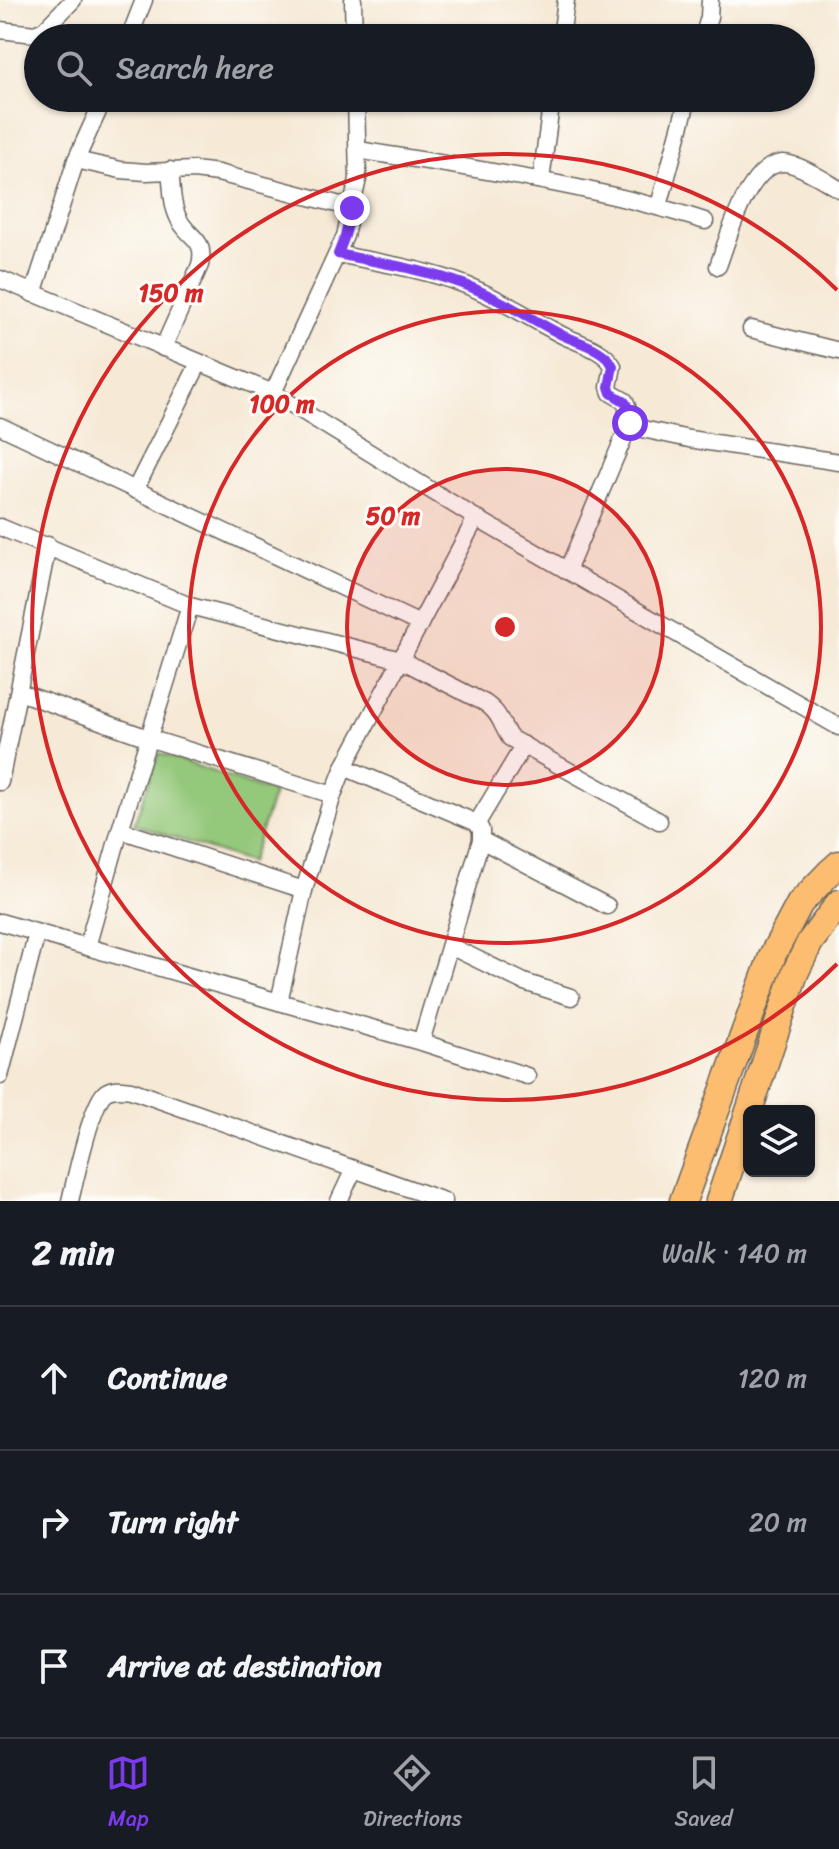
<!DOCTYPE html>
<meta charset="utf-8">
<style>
:root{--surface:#171b24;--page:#242831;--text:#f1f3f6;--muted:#9ea1a6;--line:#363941;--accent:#7c3aed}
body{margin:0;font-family:Sriracha,sans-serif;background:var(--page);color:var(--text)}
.controls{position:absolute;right:24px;bottom:24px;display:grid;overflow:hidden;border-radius:12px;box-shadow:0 2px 6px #0004}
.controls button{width:72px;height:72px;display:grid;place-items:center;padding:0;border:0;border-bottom:2px solid var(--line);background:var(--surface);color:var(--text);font:40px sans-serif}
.stop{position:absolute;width:24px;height:24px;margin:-18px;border:6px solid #7c3aed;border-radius:50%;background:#fff}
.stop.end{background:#7c3aed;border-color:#fff;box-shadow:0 2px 8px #0008}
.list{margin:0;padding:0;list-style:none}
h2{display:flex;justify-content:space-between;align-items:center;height:104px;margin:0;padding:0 32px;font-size:34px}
h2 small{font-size:26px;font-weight:400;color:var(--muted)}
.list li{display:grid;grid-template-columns:52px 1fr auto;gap:24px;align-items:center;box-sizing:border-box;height:144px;padding:0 32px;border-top:2px solid var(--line)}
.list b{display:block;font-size:30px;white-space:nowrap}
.list em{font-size:26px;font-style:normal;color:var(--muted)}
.icon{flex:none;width:44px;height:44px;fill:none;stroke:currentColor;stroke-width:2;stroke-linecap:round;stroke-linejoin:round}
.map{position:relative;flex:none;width:839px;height:1201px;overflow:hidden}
.search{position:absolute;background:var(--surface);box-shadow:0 2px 6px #0004;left:24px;right:24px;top:24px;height:88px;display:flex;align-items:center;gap:20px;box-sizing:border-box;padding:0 28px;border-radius:44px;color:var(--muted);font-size:30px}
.sheet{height:536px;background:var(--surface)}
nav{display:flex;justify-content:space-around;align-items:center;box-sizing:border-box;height:112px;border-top:2px solid var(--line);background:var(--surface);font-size:22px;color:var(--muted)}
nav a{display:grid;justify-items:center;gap:4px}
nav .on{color:var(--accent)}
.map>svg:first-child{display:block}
.green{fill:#94c87a;stroke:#58724b;stroke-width:2}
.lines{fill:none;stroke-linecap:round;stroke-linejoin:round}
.minor-casing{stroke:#68645d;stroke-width:19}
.primary-casing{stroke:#68645d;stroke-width:29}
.minor{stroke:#fff;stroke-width:16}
.primary{stroke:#fcbd6f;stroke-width:26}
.route{stroke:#7c3aed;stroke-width:10}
.ring{fill:none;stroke:#d62828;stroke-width:4}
.centre{fill:#d62828;stroke:#fdfcf7;stroke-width:4}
.ring-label{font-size:24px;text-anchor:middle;font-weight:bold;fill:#d62828;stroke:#fdfcf7;stroke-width:6;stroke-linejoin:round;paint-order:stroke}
</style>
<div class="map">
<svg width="839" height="1201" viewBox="0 0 839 1201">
<rect width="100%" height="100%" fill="#fdfcf7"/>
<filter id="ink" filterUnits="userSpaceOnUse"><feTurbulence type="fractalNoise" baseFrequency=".0125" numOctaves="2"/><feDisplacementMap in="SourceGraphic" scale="16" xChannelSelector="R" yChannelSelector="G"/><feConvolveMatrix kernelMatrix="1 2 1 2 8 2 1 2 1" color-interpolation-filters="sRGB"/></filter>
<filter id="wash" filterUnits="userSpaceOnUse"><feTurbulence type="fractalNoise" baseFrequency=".006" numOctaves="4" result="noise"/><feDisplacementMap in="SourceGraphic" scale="32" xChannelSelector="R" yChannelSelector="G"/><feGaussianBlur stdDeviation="1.8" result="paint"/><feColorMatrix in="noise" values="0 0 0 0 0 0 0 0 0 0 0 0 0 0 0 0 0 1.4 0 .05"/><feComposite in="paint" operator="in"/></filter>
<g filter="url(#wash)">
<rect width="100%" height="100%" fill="#f6e9d6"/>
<polygon class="green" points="159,753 274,793 250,863 134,824"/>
</g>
<g filter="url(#ink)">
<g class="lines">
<g class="minor-casing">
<g id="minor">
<polyline points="353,0 354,38"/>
<polyline points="0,30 35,34 44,30 73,0"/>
<polyline points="129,38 144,0"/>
<polyline points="561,38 566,0"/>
<polyline points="703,38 709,17 710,0"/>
<path d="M 358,150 C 475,169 592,185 705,221"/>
<polyline points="76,160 121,170 146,172 194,170 218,173 352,208"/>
<polyline points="541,180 552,98"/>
<polyline points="659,206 688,98"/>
<path d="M 338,254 C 380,263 423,269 463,284 C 498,297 529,318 562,335 C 578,343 604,349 613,366 L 609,387 L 611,393 L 625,401 L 627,406 L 627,416 L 630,423 L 638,428 L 689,439 L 839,462"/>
<path d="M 718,266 C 728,239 747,166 782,163 C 797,162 825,181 839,189"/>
<polyline points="0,279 273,393 476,518 839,727"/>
<polyline points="33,294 76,160 104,98"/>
<polyline points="751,329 839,351"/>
<path d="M 163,348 L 200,265 C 207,236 186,239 177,215 C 171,202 172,184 170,170"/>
<polyline points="273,393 345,236 358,179 356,98"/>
<polyline points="0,426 420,624"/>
<polyline points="135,490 199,363"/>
<path d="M 0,527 L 190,606 L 401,660 L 485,703 C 501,714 500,723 510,738 L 659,821"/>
<polyline points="567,571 630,423"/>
<polyline points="190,606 120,830 304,890 333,795 344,767 476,518"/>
<polyline points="19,692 148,738 333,795"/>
<polyline points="344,767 477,823 481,830 481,840 421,1042"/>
<polyline points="0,782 48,545"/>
<polyline points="477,823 524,745"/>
<polyline points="481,840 607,906"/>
<polyline points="0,922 279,1002 304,890"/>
<polyline points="450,946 524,982 571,997"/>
<polyline points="87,947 120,830"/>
<polyline points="279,1002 421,1042 527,1076"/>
<polyline points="0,1076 37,933"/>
<path d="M 70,1201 C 75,1181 92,1101 106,1092 C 114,1087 123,1089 131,1090 L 444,1201"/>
<polyline points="339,1201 354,1169"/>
</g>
</g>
<g class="primary-casing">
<g id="primary">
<polyline points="683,1201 773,954 800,903 830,872 839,864"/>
<polyline points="719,1201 795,973 810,942 839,903"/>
</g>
</g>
<use href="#minor" class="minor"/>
<use href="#primary" class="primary"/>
</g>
</g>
<g class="lines" filter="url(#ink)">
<path class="route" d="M 352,208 L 345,236 L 338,254 C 380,263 423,269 463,284 C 498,297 529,318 562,335 C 579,343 604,348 613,366 L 609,387 L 611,393 C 615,396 622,399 625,402 C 630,407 627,417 630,423"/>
</g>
<circle cx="505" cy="627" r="158" fill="#d62828" fill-opacity=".12"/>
<g class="ring">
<circle cx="505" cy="627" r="158"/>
<circle cx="505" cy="627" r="316"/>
<path d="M837 964A473 473 0 1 1 837 290"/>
</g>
<circle cx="505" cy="627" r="12" class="centre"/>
<g class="ring-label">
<text x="171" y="301">150 m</text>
<text x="282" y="412">100 m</text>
<text x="393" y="524">50 m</text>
</g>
</svg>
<div class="controls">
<button><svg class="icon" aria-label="layers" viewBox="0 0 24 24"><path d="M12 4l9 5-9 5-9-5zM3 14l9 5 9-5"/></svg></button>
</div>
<div class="stop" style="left:630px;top:423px"></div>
<div class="stop end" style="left:352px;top:208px"></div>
<div class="search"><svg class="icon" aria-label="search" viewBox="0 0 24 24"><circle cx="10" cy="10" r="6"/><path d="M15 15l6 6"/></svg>Search here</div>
</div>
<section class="sheet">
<h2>2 min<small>Walk · 140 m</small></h2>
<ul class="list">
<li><svg class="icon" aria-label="ahead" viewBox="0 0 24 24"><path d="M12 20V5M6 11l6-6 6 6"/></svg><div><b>Continue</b></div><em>120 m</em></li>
<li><svg class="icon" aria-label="right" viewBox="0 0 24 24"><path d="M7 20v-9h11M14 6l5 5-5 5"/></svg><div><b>Turn right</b></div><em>20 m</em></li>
<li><svg class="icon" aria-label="arrive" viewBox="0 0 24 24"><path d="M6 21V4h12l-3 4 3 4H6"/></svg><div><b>Arrive at destination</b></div></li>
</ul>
</section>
<nav>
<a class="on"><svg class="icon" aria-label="map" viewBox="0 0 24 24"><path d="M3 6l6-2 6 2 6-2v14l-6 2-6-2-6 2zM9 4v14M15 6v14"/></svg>Map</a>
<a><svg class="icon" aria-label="directions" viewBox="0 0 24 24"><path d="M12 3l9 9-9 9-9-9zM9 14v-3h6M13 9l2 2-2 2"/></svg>Directions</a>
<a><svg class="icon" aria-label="saved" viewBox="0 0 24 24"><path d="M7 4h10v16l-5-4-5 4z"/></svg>Saved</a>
</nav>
